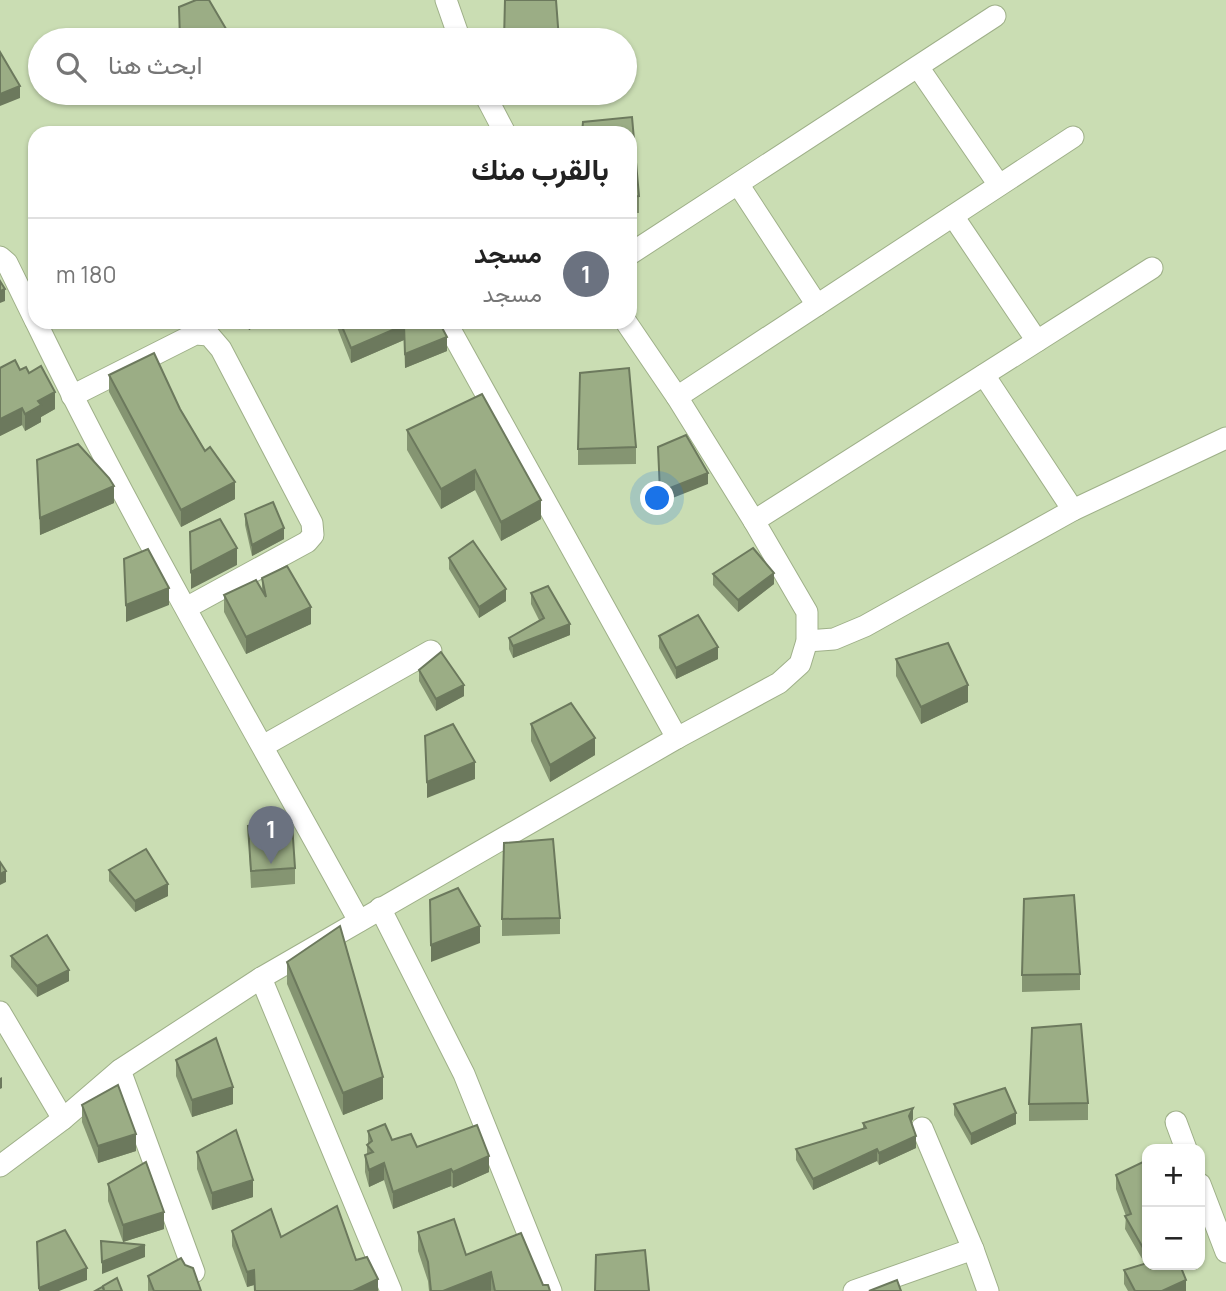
<!DOCTYPE html>
<html lang="ar">
<meta charset="utf-8">
<style>
:root{--surface:#fff;--page:#f2f2f2;--text:#222;--muted:#767676;--line:#e0e0e0;--accent:#8f4ec3}
body{margin:0;font-family:Manrope,Vazirmatn,sans-serif;background:var(--page);color:var(--text);direction:rtl}
.controls{position:absolute;right:21px;bottom:21px;display:grid;overflow:hidden;border-radius:14px;box-shadow:0 2px 5px #0004}
.controls button{width:63px;height:63px;display:grid;place-items:center;padding:0;border:0;border-bottom:2px solid var(--line);background:var(--surface);color:var(--text);font:35px sans-serif}
.you{position:absolute;left:658px;top:499px;width:24px;height:24px;margin:-18px;border:5px solid #fff;border-radius:50%;background:#1a73e8;box-shadow:0 0 0 10px #1a73e833}
.badge{display:grid;place-items:center;width:46px;height:46px;border-radius:50%;background:var(--accent);color:#fff;font-size:23px;font-weight:700}
.pin{position:absolute;translate:-50% -58px;filter:drop-shadow(0 2px 4px #0008)}
.pin::after{content:'';position:absolute;top:37px;width:24px;height:21px;background:inherit;clip-path:polygon(0 0,100% 0,50% 100%)}
.list{margin:0;padding:0;list-style:none}
h2{display:flex;justify-content:space-between;align-items:center;height:91px;margin:0;padding:0 28px;font-size:30px}
h2 small{font-size:23px;font-weight:400;color:var(--muted)}
.list li{display:grid;grid-template-columns:46px 1fr auto;gap:21px;align-items:center;box-sizing:border-box;height:112px;padding:0 28px;border-top:2px solid var(--line)}
.list b{display:block;font-size:26px;white-space:nowrap}
.list p{margin:0;font-size:23px;white-space:nowrap;color:var(--muted)}
.list em{font-size:23px;font-style:normal;color:var(--muted)}
.icon{flex:none;width:38px;height:38px;fill:none;stroke:currentColor;stroke-width:2;stroke-linecap:round;stroke-linejoin:round}
.map{position:relative;flex:none;width:1226px;height:1291px;overflow:hidden;direction:ltr}
.search{position:absolute;background:var(--surface);box-shadow:0 2px 5px #0004;left:28px;top:28px;width:609px;height:77px;display:flex;align-items:center;gap:18px;box-sizing:border-box;padding:0 24px;border-radius:38px;color:var(--muted);font-size:26px}
.panel{position:absolute;background:var(--surface);box-shadow:0 2px 5px #0004;left:28px;top:126px;width:609px;height:203px;border-radius:21px;direction:rtl}
.map>svg:first-child{display:block}
.lines{fill:none;stroke-linecap:round;stroke-linejoin:round}
.street-casing{stroke:#9fb089;stroke-width:23}
.street{stroke:#fff;stroke-width:21}
.wall{fill:#859572}
.shaded-wall{fill:#6c795d}
.building{fill:#9bad85;stroke:#6c795d;stroke-width:2}
</style>
<div class="map">
<svg width="1226" height="1291" viewBox="0 0 1226 1291">
<rect width="100%" height="100%" fill="#caddb3"/>
<g class="lines">
<g class="street-casing">
<g id="street">
<polyline points="446,0 460,40"/>
<polyline points="918,67 999,185"/>
<polyline points="484,93 505,133"/>
<polyline points="738,184 817,305"/>
<polyline points="953,216 1037,341"/>
<polyline points="630,254 995,16"/>
<polyline points="0,257 7,263 35,320"/>
<path d="M 36,322 C 135,526 250,722 359,921"/>
<polyline points="446,322 677,738"/>
<polyline points="984,375 1073,510"/>
<polyline points="72,396 195,334 209,335 221,349 312,523 313,535 307,542 186,608"/>
<polyline points="677,397 1073,137"/>
<polyline points="754,521 1152,268"/>
<polyline points="807,641 834,639 865,626 1073,510 1226,438"/>
<polyline points="263,746 431,651"/>
<polyline points="380,908 464,1074 551,1291"/>
<polyline points="261,978 391,1291"/>
<polyline points="0,1012 63,1119"/>
<polyline points="120,1070 194,1272"/>
<polyline points="1176,1122 1186,1149"/>
<polyline points="922,1128 973,1249 988,1291"/>
<polyline points="0,1166 63,1119 120,1070 261,978 677,738 779,683 800,664 807,641 807,612 754,521 677,397 626,322"/>
<polyline points="1200,1184 1226,1252"/>
<polyline points="854,1291 973,1249"/>
</g>
</g>
<use href="#street" class="street"/>
</g>
<g class="wall">
<polygon points="630,133 639,196 639,213 630,213"/>
<polygon points="244,322 262,322 249,330"/>
<polygon points="335,322 439,322 447,351 405,368 404,340 351,363"/>
<polygon points="0,368 20,370 29,373 55,409 41,417 41,422 25,431 22,425 0,436"/>
<polygon points="109,375 180,409 235,499 181,527 109,392"/>
<polygon points="482,394 541,519 501,541 475,490 441,509 407,450 407,430"/>
<polygon points="636,447 636,464 578,465 578,449"/>
<polygon points="37,460 114,503 40,535"/>
<polygon points="245,514 284,539 252,556 245,525"/>
<polygon points="449,558 506,601 479,618 449,569"/>
<polygon points="713,574 774,584 738,612 713,585"/>
<polygon points="262,578 311,624 246,654 224,612 224,595 262,589"/>
<polygon points="531,593 570,635 513,658 509,649 509,638 539,620 531,604"/>
<polygon points="659,636 718,659 676,679 659,648"/>
<polygon points="896,659 968,702 921,724 896,676"/>
<polygon points="419,670 464,696 436,711 419,681"/>
<polygon points="531,724 595,755 550,782 531,741"/>
<polygon points="248,826 295,868 295,884 251,888"/>
<polygon points="109,870 168,896 135,912 109,881"/>
<polygon points="560,918 560,934 502,936 502,919"/>
<polygon points="11,956 69,981 37,997 11,967"/>
<polygon points="287,962 383,1099 343,1115 287,984"/>
<polygon points="1080,974 1080,990 1022,992 1022,975"/>
<polygon points="176,1060 233,1104 192,1117 176,1076"/>
<polygon points="1088,1103 1088,1120 1029,1121 1029,1104"/>
<polygon points="954,1104 1016,1124 971,1145 954,1115"/>
<polygon points="82,1105 136,1151 98,1163 82,1122"/>
<polygon points="913,1119 911,1122 916,1148 879,1165 877,1161 813,1190 796,1160 796,1149 863,1129 863,1123"/>
<polygon points="368,1131 392,1140 417,1147 489,1172 453,1188 451,1186 393,1209 384,1180 369,1187 365,1172 365,1155 367,1155 367,1145 368,1144"/>
<polygon points="197,1152 253,1197 212,1210 197,1169"/>
<polygon points="1147,1160 1147,1265 1186,1291 1128,1291 1124,1284 1124,1270 1145,1264 1125,1229 1126,1216 1116,1189 1116,1175"/>
<polygon points="108,1184 164,1229 123,1242 108,1201"/>
<polygon points="232,1231 281,1237 356,1260 378,1291 255,1291 254,1285 247,1287 232,1246"/>
<polygon points="418,1232 466,1255 543,1285 550,1291 429,1291 428,1281 418,1251"/>
<polygon points="185,1265 201,1291 148,1291 148,1276"/>
</g>
<g class="shaded-wall">
<polygon points="229,34 229,40 212,40"/>
<polygon points="20,86 20,98 0,106 0,94"/>
<polygon points="5,289 5,301 0,303 0,291"/>
<polygon points="249,322 262,322 249,330"/>
<polygon points="404,325 404,340 351,363 351,348"/>
<polygon points="447,337 447,351 405,368 405,354"/>
<polygon points="55,392 55,409 41,417 41,422 25,431 25,414 38,401"/>
<polygon points="22,408 22,425 0,436 0,419"/>
<polygon points="475,470 475,490 441,509 441,489"/>
<polygon points="708,473 708,484 660,503 660,492"/>
<polygon points="235,482 235,499 181,527 181,510"/>
<polygon points="114,486 114,503 40,535 40,518"/>
<polygon points="541,500 541,519 501,541 501,522"/>
<polygon points="284,528 284,539 252,556 252,545"/>
<polygon points="237,548 237,565 191,589 191,572"/>
<polygon points="774,573 774,584 738,612 738,600"/>
<polygon points="169,588 169,605 126,622 126,605"/>
<polygon points="506,589 506,601 479,618 479,607"/>
<polygon points="311,607 311,624 246,654 246,637"/>
<polygon points="570,624 570,635 513,658 513,646"/>
<polygon points="718,647 718,659 676,679 676,668"/>
<polygon points="464,685 464,696 436,711 436,699"/>
<polygon points="968,685 968,702 921,724 921,707"/>
<polygon points="595,738 595,755 550,782 550,765"/>
<polygon points="475,762 475,779 427,798 427,782"/>
<polygon points="6,871 6,882 0,885 0,874"/>
<polygon points="168,884 168,896 135,912 135,901"/>
<polygon points="480,926 480,943 431,962 431,945"/>
<polygon points="69,970 69,981 37,997 37,986"/>
<polygon points="2,1077 2,1088 0,1089 0,1078"/>
<polygon points="383,1077 383,1099 343,1115 343,1093"/>
<polygon points="233,1087 233,1104 192,1117 192,1100"/>
<polygon points="913,1108 913,1119 909,1127 909,1116"/>
<polygon points="1016,1113 1016,1124 971,1145 971,1134"/>
<polygon points="136,1134 136,1151 98,1163 98,1146"/>
<polygon points="916,1136 916,1148 879,1165 879,1153"/>
<polygon points="877,1149 877,1161 813,1190 813,1179"/>
<polygon points="489,1156 489,1172 453,1188 453,1172"/>
<polygon points="384,1163 384,1180 369,1187 369,1170"/>
<polygon points="451,1169 451,1186 393,1209 393,1192"/>
<polygon points="253,1180 253,1197 212,1210 212,1193"/>
<polygon points="164,1212 164,1229 123,1242 123,1225"/>
<polygon points="145,1245 145,1257 102,1274 102,1262"/>
<polygon points="87,1268 87,1280 59,1291 39,1291 39,1288"/>
<polygon points="254,1270 254,1285 247,1287 247,1272"/>
<polygon points="491,1272 491,1291 443,1291"/>
<polygon points="378,1279 378,1291 353,1291"/>
<polygon points="1186,1280 1186,1291 1162,1291"/>
</g>
<g class="building">
<polygon points="196,0 209,0 229,34 212,40 180,40 179,7"/>
<polygon points="505,0 556,0 559,40 504,40"/>
<polygon points="0,52 20,86 0,94"/>
<polygon points="632,117 639,196 630,197 630,133 582,133 583,122"/>
<polygon points="0,281 5,289 0,291"/>
<polygon points="340,322 439,322 447,337 405,354 404,325 351,348"/>
<polygon points="154,353 180,409 205,451 210,447 235,482 181,510 109,375"/>
<polygon points="15,360 20,370 26,367 29,373 41,366 55,392 38,401 41,405 25,414 22,408 0,419 0,368"/>
<polygon points="629,368 636,447 578,449 580,373"/>
<polygon points="482,394 541,500 501,522 475,470 441,489 407,430"/>
<polygon points="686,435 708,473 660,492 658,447"/>
<polygon points="78,444 109,478 114,486 40,518 37,460"/>
<polygon points="273,502 284,528 252,545 245,514"/>
<polygon points="220,519 237,548 191,572 190,532"/>
<polygon points="473,541 506,589 479,607 449,558"/>
<polygon points="753,548 774,573 738,600 713,574"/>
<polygon points="148,549 169,588 126,605 124,559"/>
<polygon points="287,566 311,607 246,637 224,595 256,580 266,597 262,578"/>
<polygon points="548,586 570,624 513,646 509,638 544,618 531,593"/>
<polygon points="698,615 718,647 676,668 659,636"/>
<polygon points="948,643 968,685 921,707 896,659"/>
<polygon points="441,652 464,685 436,699 419,670"/>
<polygon points="571,703 595,738 550,765 531,724"/>
<polygon points="453,724 475,762 427,782 425,736"/>
<polygon points="292,823 295,868 251,871 248,826"/>
<polygon points="553,839 560,918 502,919 504,843"/>
<polygon points="146,849 168,884 135,901 109,870"/>
<polygon points="0,862 6,871 0,874"/>
<polygon points="458,888 480,926 431,945 430,900"/>
<polygon points="1074,895 1080,974 1022,975 1024,899"/>
<polygon points="340,926 383,1077 343,1093 287,962"/>
<polygon points="47,935 69,970 37,986 11,956"/>
<polygon points="1081,1024 1088,1103 1029,1104 1032,1028"/>
<polygon points="216,1038 233,1087 192,1100 176,1060"/>
<polygon points="118,1085 136,1134 98,1146 82,1105"/>
<polygon points="1005,1088 1016,1113 971,1134 954,1104"/>
<polygon points="913,1108 909,1116 916,1136 879,1153 877,1149 813,1179 796,1149 866,1128 863,1123"/>
<polygon points="385,1124 392,1140 411,1134 417,1147 477,1125 489,1156 453,1172 451,1169 393,1192 384,1163 369,1170 365,1155 373,1152 367,1145 372,1141 368,1131"/>
<polygon points="236,1130 253,1180 212,1193 197,1152"/>
<polygon points="1147,1160 1147,1255 1125,1216 1131,1214 1116,1175"/>
<polygon points="146,1162 164,1212 123,1225 108,1184"/>
<polygon points="337,1206 356,1260 367,1257 378,1279 353,1291 255,1291 254,1270 247,1272 232,1231 271,1209 281,1237"/>
<polygon points="454,1219 466,1255 521,1233 543,1285 548,1285 550,1291 495,1291 491,1272 443,1291 431,1291 428,1262 418,1232"/>
<polygon points="65,1230 87,1268 39,1288 37,1242"/>
<polygon points="101,1241 145,1245 102,1262"/>
<polygon points="645,1250 649,1291 595,1291 596,1255"/>
<polygon points="181,1258 185,1265 193,1268 201,1291 154,1291 148,1276"/>
<polygon points="1147,1263 1147,1265 1180,1265 1186,1280 1162,1291 1135,1291 1124,1270"/>
<polygon points="117,1278 122,1291 95,1291 102,1287 104,1290 103,1286"/>
<polygon points="897,1280 901,1291 869,1291"/>
</g>
</svg>
<div class="controls">
<button>+</button>
<button>−</button>
</div>
<div class="you"></div>
<div class="pin badge" style="left:271px;top:864px;background:#6b7280">1</div>
<div class="search"><svg class="icon" aria-label="search" viewBox="0 0 24 24"><circle cx="10" cy="10" r="6"/><path d="M15 15l6 6"/></svg>ابحث هنا</div>
<section class="panel">
<h2>بالقرب منك<small></small></h2>
<ul class="list">
<li><span class="badge" style="background:#6b7280">1</span><div><b>مسجد</b><p>مسجد</p></div><em>180 m</em></li>
</ul>
</section>
</div>
